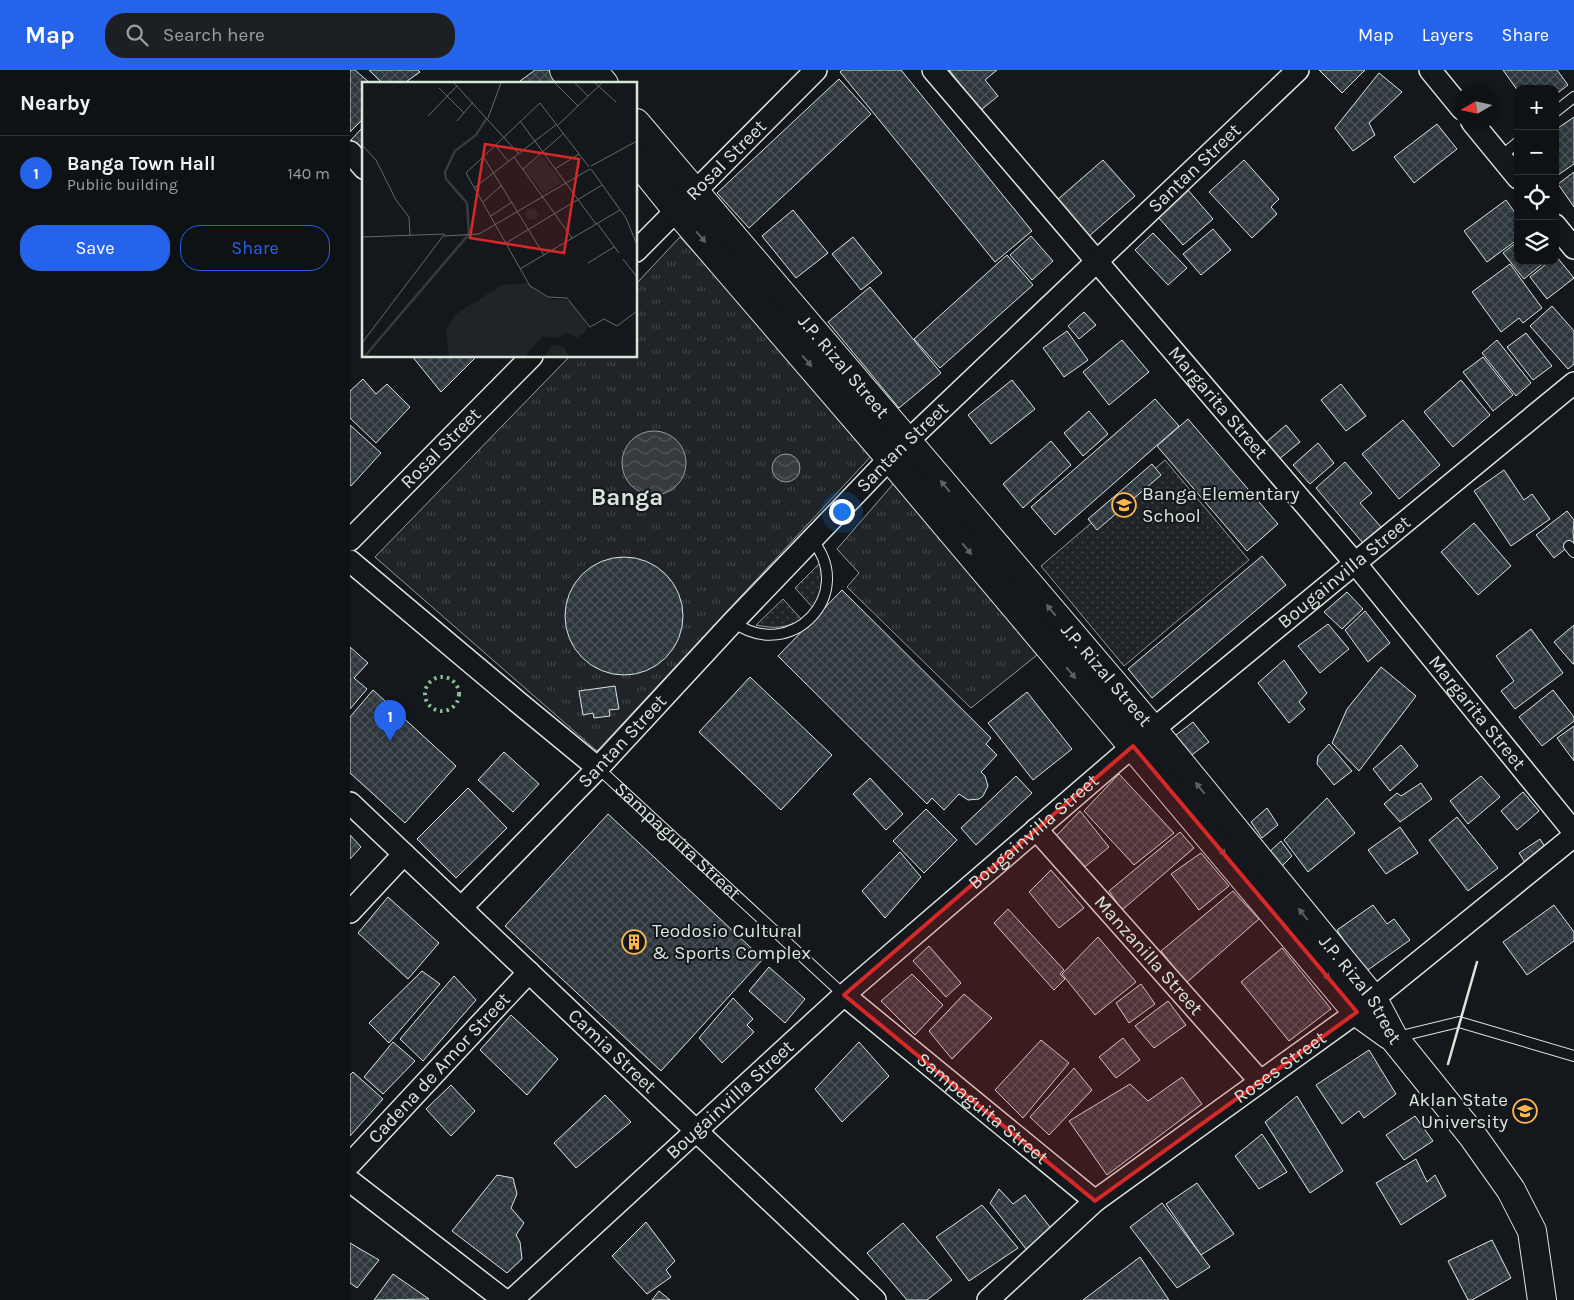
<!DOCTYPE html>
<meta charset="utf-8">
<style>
:root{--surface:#0f1215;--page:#1d2022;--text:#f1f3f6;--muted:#9b9ea0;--line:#2f3234;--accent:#2563eb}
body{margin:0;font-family:Karla,sans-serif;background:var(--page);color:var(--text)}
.controls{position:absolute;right:15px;top:15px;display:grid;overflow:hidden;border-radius:10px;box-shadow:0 1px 4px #0004}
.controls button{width:45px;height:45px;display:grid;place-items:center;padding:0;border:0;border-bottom:1px solid var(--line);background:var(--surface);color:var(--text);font:25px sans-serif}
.compass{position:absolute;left:1104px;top:15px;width:45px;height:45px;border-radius:50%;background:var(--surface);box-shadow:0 1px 4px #0004;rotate:261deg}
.you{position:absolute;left:491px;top:441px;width:18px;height:18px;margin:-12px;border:4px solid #fff;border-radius:50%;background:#1a73e8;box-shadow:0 0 0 8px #1a73e833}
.badge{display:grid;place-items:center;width:32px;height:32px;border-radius:50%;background:var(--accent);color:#fff;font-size:16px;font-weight:700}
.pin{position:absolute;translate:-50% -41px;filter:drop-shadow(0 1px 2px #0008)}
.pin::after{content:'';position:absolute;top:26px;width:18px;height:15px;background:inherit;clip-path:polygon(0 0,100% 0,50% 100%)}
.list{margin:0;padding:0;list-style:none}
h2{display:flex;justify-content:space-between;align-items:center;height:65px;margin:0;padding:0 20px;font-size:21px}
h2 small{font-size:16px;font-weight:400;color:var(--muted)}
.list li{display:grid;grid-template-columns:32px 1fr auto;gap:15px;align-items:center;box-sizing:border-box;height:75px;padding:0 20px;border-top:1px solid var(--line)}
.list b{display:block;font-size:19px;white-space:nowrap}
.list p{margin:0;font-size:16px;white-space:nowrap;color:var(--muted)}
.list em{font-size:16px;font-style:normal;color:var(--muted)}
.actions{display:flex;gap:10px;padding:15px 20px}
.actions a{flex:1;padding:11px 0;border:1px solid var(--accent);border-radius:20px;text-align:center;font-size:18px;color:var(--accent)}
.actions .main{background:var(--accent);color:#fff}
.icon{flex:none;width:28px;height:28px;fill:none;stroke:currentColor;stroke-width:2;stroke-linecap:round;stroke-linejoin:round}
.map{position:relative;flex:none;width:1224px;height:1230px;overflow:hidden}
header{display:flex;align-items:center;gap:30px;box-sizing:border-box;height:70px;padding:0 25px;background:var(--accent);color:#fff}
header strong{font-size:24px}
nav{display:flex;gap:28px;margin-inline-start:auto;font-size:18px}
.search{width:350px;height:45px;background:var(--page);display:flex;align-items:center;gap:12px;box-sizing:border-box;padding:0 18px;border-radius:20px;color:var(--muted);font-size:19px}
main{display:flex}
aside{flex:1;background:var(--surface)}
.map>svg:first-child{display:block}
.grass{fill:url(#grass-dots);stroke:#939e99}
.park{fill:url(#park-tufts);stroke:#939e99}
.water{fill:url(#water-waves);stroke:#939e99}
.building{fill:url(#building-cross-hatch);stroke:#d8e6dc}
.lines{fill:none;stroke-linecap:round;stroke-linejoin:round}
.service-casing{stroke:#d8e6dc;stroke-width:12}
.minor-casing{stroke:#d8e6dc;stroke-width:24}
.secondary-casing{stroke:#d8e6dc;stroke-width:30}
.service{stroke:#14181c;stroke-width:10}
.minor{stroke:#14181c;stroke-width:21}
.secondary{stroke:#14181c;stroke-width:28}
.hedge{stroke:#8ac095;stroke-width:4;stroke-dasharray:2.5 4;stroke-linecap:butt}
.wall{stroke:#d8e6dc;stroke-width:2.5}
.oneway{fill:#59605f}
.marked{fill:#d62828;fill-opacity:0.2;stroke:#d62828;stroke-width:4;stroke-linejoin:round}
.labels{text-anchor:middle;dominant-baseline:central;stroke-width:4;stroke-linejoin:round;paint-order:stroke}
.street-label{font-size:19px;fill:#d8e6dc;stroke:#14181c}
.poi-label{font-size:19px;fill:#d8e6dc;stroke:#14181c;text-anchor:start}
.district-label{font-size:24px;font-weight:bold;fill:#d8e6dc;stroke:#14181c}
.inset-river{fill:none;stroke:#363b3e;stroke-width:2.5}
.inset-road{fill:none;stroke:#626a69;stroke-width:1}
.view{fill:#d62828;fill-opacity:0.15;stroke:#d62828;stroke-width:2.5}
.inset-edge{fill:none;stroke:#d8e6dc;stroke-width:2.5}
</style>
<header>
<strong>Map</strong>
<div class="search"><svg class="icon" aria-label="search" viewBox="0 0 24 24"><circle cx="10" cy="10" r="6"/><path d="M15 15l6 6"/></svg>Search here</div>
<nav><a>Map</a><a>Layers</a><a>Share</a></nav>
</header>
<main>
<aside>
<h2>Nearby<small></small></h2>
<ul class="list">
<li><span class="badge">1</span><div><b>Banga Town Hall</b><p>Public building</p></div><em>140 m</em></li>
</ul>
<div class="actions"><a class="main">Save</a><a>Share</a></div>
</aside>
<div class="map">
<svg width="1224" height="1230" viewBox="0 0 1224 1230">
<defs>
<pattern id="grass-dots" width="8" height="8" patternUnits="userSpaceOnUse" patternTransform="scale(1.25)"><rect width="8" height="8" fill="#202428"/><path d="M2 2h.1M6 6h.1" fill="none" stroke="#404447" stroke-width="1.8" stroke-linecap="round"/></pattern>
<pattern id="park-tufts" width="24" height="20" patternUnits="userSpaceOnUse" patternTransform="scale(1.25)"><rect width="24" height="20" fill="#202428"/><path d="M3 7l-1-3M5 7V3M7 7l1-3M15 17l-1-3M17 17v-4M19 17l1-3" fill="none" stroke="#404447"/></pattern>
<pattern id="water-waves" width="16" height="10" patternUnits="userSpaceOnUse" patternTransform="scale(1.25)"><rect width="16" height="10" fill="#363b3e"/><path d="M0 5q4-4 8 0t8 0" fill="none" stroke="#525759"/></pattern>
<pattern id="building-cross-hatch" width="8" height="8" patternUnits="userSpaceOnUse" patternTransform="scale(1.25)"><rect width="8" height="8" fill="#2c363c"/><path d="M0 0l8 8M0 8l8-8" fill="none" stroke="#4a5358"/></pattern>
</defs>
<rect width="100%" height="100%" fill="#14181c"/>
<g class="grass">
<polygon points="815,390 899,490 774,596 691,496"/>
<path d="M 470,493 C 473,512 472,521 464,539 L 445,518 Z"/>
<path d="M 433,529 L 452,550 C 434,558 426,559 406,555 Z"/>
</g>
<g class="park">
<polygon points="330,167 525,382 247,681 25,487 220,286 286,286 286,214"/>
<polygon points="544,413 687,585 621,638 497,517 509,503 487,479"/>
</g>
<g class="water">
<circle cx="304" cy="393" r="32"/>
<circle cx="436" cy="398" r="14"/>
</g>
<g class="building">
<polygon points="0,0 5,0 21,14 14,14 14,48 0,62"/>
<polygon points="19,0 68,0 70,2 53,14 33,14"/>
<polygon points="185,0 199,0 211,14 166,14"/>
<polygon points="492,0 551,0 682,161 645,192 490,2"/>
<polygon points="599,0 647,0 635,10 648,26 631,40"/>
<polygon points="969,0 1015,0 992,23"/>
<polygon points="1153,0 1207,0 1218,15 1205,25 1205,19 1168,19 1168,21"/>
<polygon points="1029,3 1052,22 1019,53 1025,65 1003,81 985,58"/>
<polygon points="489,9 521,44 399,158 367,123"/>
<polygon points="1224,47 1224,94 1205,107 1205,60"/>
<polygon points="1087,54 1107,79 1064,113 1044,87"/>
<polygon points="14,56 14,84 0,71"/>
<polygon points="753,90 785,126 738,167 707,130"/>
<polygon points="894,90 929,129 921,137 927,144 902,168 859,122"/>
<polygon points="1224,102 1224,137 1208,114"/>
<polygon points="838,120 863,149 833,175 808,147"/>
<polygon points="1156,130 1168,147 1168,169 1137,192 1114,161"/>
<polygon points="443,140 478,183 446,208 412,166"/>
<polygon points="863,159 881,180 851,205 833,184"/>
<polygon points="803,163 837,198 818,215 785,180"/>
<polygon points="681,166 703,191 682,210 660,185"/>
<polygon points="503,167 532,203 511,220 482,184"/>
<polygon points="1168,171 1168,191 1196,191 1174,209 1153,183"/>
<polygon points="657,185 683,215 590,298 564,269"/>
<polygon points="1206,186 1224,208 1197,229 1180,207 1200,191 1205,191"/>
<polygon points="1160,194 1192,238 1173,253 1169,248 1151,262 1122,222"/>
<polygon points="520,217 591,303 549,338 478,252"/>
<polygon points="1202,236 1224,261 1224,294 1218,299 1180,256"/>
<polygon points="734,242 746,255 729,269 718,256"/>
<polygon points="717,261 738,290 714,307 693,278"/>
<polygon points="1176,263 1202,296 1183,310 1157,277"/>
<polygon points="772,270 799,302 759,335 733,302"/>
<polygon points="1147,270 1181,313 1166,326 1132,283"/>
<polygon points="62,286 127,286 91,322"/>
<polygon points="1133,287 1163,325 1143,341 1113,302"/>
<polygon points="13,309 26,324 37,314 60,337 26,373 0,348 0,321"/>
<polygon points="662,310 685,339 641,374 618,345"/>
<polygon points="1111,310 1140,345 1103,377 1074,342"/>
<polygon points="991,314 1016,346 996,361 971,330"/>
<polygon points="805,329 829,356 705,465 681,437"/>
<polygon points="739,341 758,364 733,386 714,363"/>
<polygon points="838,349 928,454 897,481 807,376"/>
<polygon points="1053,350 1090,395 1049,429 1012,384"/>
<polygon points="0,355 31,383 1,416 0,414"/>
<polygon points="936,355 950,372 928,390 914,374"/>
<polygon points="701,371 721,395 673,438 653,414"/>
<polygon points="968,373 984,393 960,414 943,395"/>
<polygon points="995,392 1022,423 1010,433 1031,457 1013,473 966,418"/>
<polygon points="802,394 811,405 747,460 738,449"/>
<polygon points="1154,400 1174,430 1182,424 1200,449 1161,476 1124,421"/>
<polygon points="1217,441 1224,450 1223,462 1224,472 1204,488 1186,465"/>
<polygon points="1124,453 1161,496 1128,525 1091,482"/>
<polygon points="912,486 936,515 802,628 778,599"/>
<circle cx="274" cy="546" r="59"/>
<polygon points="492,520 641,668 636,674 647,685 631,702 635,706 638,716 633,726 629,729 618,730 609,724 594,740 582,728 577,734 428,586"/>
<polygon points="997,522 1013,539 992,559 974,542"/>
<polygon points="1015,541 1040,573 1018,592 995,560"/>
<polygon points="978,554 999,579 970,603 948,576"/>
<polygon points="1224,555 1224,594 1223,594 1204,572"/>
<polygon points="1181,559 1213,603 1165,639 1151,621 1164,611 1146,586"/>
<polygon points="0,577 18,593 4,608 17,619 0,639"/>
<polygon points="934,590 957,623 949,632 955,639 939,653 908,613"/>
<polygon points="1031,597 1066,626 1009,701 982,673 997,639"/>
<polygon points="400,607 482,685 431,740 349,662"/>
<polygon points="265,616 269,639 259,640 260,646 244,648 243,643 233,645 229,621"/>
<polygon points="23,620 106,696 55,753 0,703 0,647"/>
<polygon points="1203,620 1224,647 1224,651 1192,676 1169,647"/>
<polygon points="677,622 722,679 683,710 638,653"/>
<polygon points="843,652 859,672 835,690 818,671"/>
<polygon points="1224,656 1224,691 1207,668"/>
<polygon points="979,674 1002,701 984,715 967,694 968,686"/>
<polygon points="1051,675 1068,696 1040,721 1023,699"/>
<polygon points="154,682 189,714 163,742 128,710"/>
<polygon points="769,704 824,763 784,795 734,741"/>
<polygon points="666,706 682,723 626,775 611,758"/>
<polygon points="1131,706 1150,727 1118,754 1100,731"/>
<polygon points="520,708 553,744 536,760 503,724"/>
<polygon points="1071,713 1082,729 1050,752 1034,734 1047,723 1051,726"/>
<polygon points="118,718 157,758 106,808 67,769"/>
<polygon points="1173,722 1189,741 1167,760 1151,741"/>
<polygon points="977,728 1005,763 958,802 934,770"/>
<polygon points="917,738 928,755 912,768 901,752"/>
<polygon points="576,739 607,770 574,803 543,771"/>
<polygon points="730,741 759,777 730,801 705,767"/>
<polygon points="258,744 413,889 311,1001 155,856"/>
<polygon points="1107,747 1148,798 1118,821 1079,770"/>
<polygon points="1050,757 1068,783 1036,804 1018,780"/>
<polygon points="830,762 844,778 772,840 759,821"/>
<polygon points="0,765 11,777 0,789"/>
<polygon points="1190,769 1199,783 1178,797 1169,783"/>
<polygon points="931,771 942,786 929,799 917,784"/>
<polygon points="550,782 571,807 535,848 512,821"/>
<polygon points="851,783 879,816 849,840 821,804"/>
<polygon points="701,800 734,838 709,858 679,822"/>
<polygon points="883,821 909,849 836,913 811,881"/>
<polygon points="38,827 89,873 58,909 8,863"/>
<polygon points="1023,835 1037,854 1044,849 1060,870 1015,902 987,860"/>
<polygon points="1204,835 1224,862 1224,871 1177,905 1153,872"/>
<polygon points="658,839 714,900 710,904 715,909 704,920 644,853"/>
<polygon points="748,867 786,912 745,945 712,904"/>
<polygon points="579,876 611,913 596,927 563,891"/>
<polygon points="932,878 981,939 939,971 891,912"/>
<polygon points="419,897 455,929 435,953 399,921"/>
<polygon points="72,901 90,914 39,973 19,953"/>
<polygon points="562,904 593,935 565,965 531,931"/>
<polygon points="104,906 126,930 73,991 50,969"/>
<polygon points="791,914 805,934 779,953 766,933"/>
<polygon points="614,924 642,948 602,989 579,961"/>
<polygon points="383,928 403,949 397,955 404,962 372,993 349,968"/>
<polygon points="818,931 836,955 804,978 785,956"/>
<polygon points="161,945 208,989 177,1025 130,980"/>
<polygon points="773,968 790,990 766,1008 749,987"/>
<polygon points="691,970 719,993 673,1048 645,1020"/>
<polygon points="43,972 65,991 33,1024 14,1007"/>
<polygon points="509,972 539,1006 492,1052 465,1019"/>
<polygon points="1019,980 1046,1024 1014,1048 1009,1041 992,1054 966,1015"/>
<polygon points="724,998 742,1020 699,1065 680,1047"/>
<polygon points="3,1002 33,1029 0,1066 0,1005"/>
<polygon points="832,1007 852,1034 757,1105 719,1051 780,1014 798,1031"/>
<polygon points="101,1015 125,1041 101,1066 76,1039"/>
<polygon points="255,1025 281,1052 226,1098 204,1073"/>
<polygon points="947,1026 993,1101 960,1123 915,1052"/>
<polygon points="1065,1046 1083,1071 1054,1090 1036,1065"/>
<polygon points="912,1064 937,1102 909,1119 885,1086"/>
<polygon points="1066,1089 1077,1112 1085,1105 1096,1126 1051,1155 1026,1113"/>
<polygon points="147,1105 163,1108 167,1124 161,1138 174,1153 166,1165 170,1172 172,1189 157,1203 102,1161"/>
<polygon points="847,1113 884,1164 851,1185 816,1134"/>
<polygon points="649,1119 663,1134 675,1125 703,1161 680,1184 640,1133"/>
<polygon points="812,1133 860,1197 827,1218 780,1157"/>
<polygon points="632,1135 668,1178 619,1211 586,1167"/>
<polygon points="296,1152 325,1191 316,1200 321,1207 297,1224 262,1186"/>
<polygon points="553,1153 602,1210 577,1230 557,1230 517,1183"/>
<polygon points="1142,1170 1161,1208 1122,1230 1118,1230 1098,1191"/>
<polygon points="0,1173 29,1190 7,1218 0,1213"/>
<polygon points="790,1187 819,1230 733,1230"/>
<polygon points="43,1204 79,1229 24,1230"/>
<polygon points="309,1221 320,1230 302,1230"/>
</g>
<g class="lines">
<g class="service-casing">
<g id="service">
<polyline points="1205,42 1224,27"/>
<polyline points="1150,87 1168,72"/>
<polyline points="1219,476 1224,482"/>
<path d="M 383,552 C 442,594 507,523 462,470"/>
<path id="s1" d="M 248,698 L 494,925"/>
<polyline points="1047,967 1109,952 1224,986"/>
</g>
</g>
<g class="minor-casing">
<g id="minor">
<path id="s2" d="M 583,0 L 1005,493 L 1224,762"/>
<polyline points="1080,0 1112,39"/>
<polyline points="1122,52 1168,108"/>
<polyline points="0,82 14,98"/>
<polyline points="1205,155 1224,178"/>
<path id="s3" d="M 286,181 L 466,0"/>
<path id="s4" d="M 0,470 L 182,286"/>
<polyline points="0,491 169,633 248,698"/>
<path id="s5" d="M 0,733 L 525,1230"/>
<path id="s6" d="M 686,759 L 910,1011"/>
<path id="s7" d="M 111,838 L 248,698 L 383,552 L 540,388 L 948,0"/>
<polyline points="0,842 54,784"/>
<path id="s8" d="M 494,925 L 745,1131"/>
<path id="s9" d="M 0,1094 L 179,902"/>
<polyline points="0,1111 154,1230"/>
<path id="s10" d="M 162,1230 L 494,925 L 783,676 L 1224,313"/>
<path id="s11" d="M 638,1230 L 745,1131 L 1007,942 L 1224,766"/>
</g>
</g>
<g class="secondary-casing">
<g id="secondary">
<polyline points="214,0 225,14"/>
<polyline points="242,0 254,14"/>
<path id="s12" d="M 286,53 L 803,660 L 1023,929 L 1043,967 L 1122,1065 L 1161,1120 L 1182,1161 L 1192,1230"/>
<polyline points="286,89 327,140 540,388 1007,942 1039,965"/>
</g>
</g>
<use href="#service" class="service"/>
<use href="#minor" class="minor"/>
<use href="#secondary" class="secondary"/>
<circle class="hedge" cx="92" cy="624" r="17"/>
<polyline class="wall" points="1098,994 1127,892"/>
</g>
<defs><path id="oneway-solid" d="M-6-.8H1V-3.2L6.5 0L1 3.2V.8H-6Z" transform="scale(1.25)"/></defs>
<g class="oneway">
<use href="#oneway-solid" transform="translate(351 167) rotate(49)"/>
<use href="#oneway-solid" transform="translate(457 291) rotate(49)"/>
<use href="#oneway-solid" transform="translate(595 416) rotate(-130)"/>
<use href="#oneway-solid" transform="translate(617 479) rotate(50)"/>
<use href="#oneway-solid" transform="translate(701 540) rotate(-130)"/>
<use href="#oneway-solid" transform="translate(721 603) rotate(50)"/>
<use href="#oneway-solid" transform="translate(850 718) rotate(-129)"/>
<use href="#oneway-solid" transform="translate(871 780) rotate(50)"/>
<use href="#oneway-solid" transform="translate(953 844) rotate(-129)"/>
<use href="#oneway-solid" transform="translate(975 904) rotate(50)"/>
</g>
<path class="marked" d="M 783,676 L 1007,942 L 745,1131 L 494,925 Z"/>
<defs>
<g id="school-ring" transform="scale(1.25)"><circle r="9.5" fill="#14181c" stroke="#ffb74d" stroke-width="1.5"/><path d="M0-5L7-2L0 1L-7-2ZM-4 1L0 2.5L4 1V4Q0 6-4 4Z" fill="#ffb74d"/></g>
<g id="building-ring" transform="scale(1.25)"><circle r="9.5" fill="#14181c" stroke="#ffb74d" stroke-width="1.5"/><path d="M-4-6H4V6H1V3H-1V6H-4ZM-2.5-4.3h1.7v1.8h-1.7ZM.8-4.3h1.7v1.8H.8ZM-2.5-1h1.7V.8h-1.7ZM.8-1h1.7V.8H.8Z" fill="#ffb74d"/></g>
<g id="university-ring" transform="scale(1.25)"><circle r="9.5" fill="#14181c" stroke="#ffb74d" stroke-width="1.5"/><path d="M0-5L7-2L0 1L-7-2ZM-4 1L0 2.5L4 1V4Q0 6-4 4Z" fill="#ffb74d"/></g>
</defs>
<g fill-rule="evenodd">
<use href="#school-ring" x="774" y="435"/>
<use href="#building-ring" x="284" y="872"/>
<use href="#university-ring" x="1175" y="1041"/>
</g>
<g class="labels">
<g class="street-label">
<text stroke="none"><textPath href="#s3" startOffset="128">Rosal Street</textPath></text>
<text stroke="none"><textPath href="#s7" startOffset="1042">Santan Street</textPath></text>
<text stroke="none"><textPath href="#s12" startOffset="320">J.P. Rizal Street</textPath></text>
<text stroke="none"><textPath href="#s2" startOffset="438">Margarita Street</textPath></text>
<text stroke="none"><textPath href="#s4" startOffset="129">Rosal Street</textPath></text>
<text stroke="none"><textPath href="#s7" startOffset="638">Santan Street</textPath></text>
<text stroke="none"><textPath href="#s10" startOffset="1106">Bougainvilla Street</textPath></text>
<text stroke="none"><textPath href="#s12" startOffset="725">J.P. Rizal Street</textPath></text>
<text stroke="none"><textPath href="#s2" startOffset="842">Margarita Street</textPath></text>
<text stroke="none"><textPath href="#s7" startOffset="232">Santan Street</textPath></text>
<text stroke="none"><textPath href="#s10" startOffset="701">Bougainvilla Street</textPath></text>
<text stroke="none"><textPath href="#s1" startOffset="108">Sampaguita Street</textPath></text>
<text stroke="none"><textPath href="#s6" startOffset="169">Manzanilla Street</textPath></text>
<text stroke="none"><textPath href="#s12" startOffset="1130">J.P. Rizal Street</textPath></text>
<text stroke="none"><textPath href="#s5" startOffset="361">Camia Street</textPath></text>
<text stroke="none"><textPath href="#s11" startOffset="374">Roses Street</textPath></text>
<text stroke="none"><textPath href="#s9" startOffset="131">Cadena de Amor Street</textPath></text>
<text stroke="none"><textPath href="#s10" startOffset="296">Bougainvilla Street</textPath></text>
<text stroke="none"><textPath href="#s8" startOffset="179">Sampaguita Street</textPath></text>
</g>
<g class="poi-label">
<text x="792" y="424">Banga Elementary<tspan x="792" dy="22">School</tspan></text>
<text x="302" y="861">Teodosio Cultural<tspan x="302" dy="22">&amp; Sports Complex</tspan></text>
<text x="1158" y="1030" text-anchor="end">Aklan State<tspan x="1158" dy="22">University</tspan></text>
</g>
<g class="district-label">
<text x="277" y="427">Banga</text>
</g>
</g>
<g transform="translate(12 12)">
<rect width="275" height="275" fill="#14181c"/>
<path d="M164 132a6 6 0 1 1 12 0a6 6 0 1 1-12 0Z" fill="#202428"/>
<path d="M 165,201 L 179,212 L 192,218 L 203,217 L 211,223 L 222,237 L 226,245 L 222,251 L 215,256 L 205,251 L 194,256 L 181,254 L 163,274 L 87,274 L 84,249 L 94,232 L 140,203 Z" fill="#202428"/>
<path d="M 180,73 L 200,100 L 182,112 L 162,87 Z" fill="#202428"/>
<path d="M 196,263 L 202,265 L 207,274 L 182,274 L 189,265 Z" fill="#202428"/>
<path class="inset-river" d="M 3,274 L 107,152 L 105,121 L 84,97 L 83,90 L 93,69 L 114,53 L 125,36"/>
<path class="inset-road" d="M 92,1 L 156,71M 193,1 L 216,24M 213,1 L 226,14M 233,1 L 254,20M 77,6 L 102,31M 66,34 L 95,4M 126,36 L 139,1M 95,39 L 111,20M 158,39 L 234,142M 196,43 L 240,1M 0,63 L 14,78 L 34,118 L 47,135 L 48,154M 133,63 L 146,79M 121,74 L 182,173M 152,75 L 210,156M 229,84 L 275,59M 227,85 L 178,21 L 104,91 L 168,204 L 186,215 L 205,216 L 228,245 L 242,237 L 255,244 L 275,229M 161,87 L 202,51M 193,87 L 217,72M 229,87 L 264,136 L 275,163M 112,106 L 195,42M 121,120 L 140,103M 129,134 L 150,120M 235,141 L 257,171M 0,155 L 83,152M 144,161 L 240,103M 261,177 L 275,195M 226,181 L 252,165M 158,187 L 258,128M 0,261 L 81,154 L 117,152 L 228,87"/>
<path class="view" d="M 123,62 L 217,77 L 202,171 L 108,156 Z"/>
<rect width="275" height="275" class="inset-edge"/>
</g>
</svg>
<div class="controls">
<button>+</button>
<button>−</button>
<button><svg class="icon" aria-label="locate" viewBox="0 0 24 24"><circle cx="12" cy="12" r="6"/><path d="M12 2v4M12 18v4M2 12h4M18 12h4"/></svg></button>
<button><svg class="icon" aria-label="layers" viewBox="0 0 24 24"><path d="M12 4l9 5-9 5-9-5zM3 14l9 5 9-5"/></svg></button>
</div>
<svg class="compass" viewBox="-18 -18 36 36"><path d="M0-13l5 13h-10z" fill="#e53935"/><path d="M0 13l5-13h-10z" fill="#9b9ea0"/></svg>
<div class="you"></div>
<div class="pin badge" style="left:40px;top:671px">1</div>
</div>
</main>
